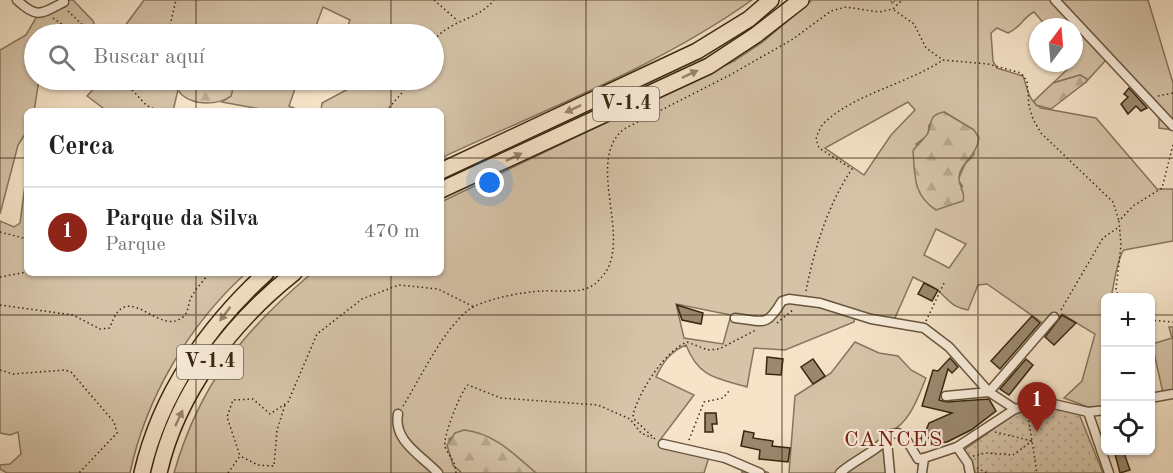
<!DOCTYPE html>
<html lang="es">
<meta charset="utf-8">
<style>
:root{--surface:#fff;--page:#f6f6f6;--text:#222;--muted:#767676;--line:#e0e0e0;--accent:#8f2418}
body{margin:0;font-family:"Old Standard TT",serif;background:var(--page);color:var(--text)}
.controls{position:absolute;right:18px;bottom:18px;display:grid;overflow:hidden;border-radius:9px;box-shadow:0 2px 4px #0004}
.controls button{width:54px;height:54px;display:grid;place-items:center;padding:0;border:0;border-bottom:2px solid var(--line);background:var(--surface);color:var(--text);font:30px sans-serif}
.compass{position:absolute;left:1029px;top:18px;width:54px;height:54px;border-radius:50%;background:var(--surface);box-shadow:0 2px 4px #0004;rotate:16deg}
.you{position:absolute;left:490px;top:183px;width:21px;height:21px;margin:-15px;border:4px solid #fff;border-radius:50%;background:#1a73e8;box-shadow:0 0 0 9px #1a73e833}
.badge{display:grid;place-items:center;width:39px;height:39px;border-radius:50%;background:var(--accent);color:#fff;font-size:20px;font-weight:700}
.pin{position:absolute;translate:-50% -50px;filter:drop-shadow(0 2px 3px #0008)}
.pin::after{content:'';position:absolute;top:32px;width:21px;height:18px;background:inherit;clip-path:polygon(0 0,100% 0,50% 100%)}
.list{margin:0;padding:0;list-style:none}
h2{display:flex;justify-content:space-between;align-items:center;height:78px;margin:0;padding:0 24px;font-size:26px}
h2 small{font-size:20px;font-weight:400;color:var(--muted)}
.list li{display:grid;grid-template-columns:39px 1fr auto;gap:18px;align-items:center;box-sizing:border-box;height:90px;padding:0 24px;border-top:2px solid var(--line)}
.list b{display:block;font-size:22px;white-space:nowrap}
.list p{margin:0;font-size:20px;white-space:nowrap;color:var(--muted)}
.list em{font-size:20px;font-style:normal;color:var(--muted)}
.icon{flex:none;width:33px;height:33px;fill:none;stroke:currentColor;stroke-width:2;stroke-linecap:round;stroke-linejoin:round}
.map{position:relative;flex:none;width:1173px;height:473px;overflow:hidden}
.search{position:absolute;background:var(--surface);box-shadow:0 2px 4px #0004;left:24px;top:24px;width:420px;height:66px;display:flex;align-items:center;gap:15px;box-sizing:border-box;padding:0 21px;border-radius:33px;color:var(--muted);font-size:22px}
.panel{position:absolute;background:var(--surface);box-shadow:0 2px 4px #0004;left:24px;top:108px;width:420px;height:168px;border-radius:9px}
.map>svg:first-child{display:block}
.green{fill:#d6c4a9;stroke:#87755c;stroke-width:1.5;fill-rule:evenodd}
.forest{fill:url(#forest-firs);stroke:#87755c;stroke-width:1.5}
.park{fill:url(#park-dots);stroke:#87755c;stroke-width:1.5}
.building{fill:#9b896f;stroke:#38260e;stroke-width:1.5}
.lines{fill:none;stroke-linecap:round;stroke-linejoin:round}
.street-casing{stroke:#68563d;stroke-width:11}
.highway-casing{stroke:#38260e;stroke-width:18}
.path{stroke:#38260e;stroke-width:1.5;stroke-dasharray:1.5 3;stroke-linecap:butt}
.street{stroke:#f9eddc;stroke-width:8}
.highway{stroke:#f6e4c9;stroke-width:15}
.oneway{fill:#97856c}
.grid{fill:none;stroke:#38260e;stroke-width:1.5;stroke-opacity:0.55}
.labels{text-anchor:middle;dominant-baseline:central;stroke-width:4.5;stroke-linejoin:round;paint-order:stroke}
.shield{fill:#f9eddc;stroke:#72624c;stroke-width:1.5}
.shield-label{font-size:20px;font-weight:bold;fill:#38260e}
.neighbourhood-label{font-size:22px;letter-spacing:1.5px;fill:#7a1f14;stroke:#f9eddc}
</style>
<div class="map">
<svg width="1173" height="473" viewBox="0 0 1173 473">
<defs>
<pattern id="forest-firs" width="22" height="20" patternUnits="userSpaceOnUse" patternTransform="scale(1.5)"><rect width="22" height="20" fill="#d6c4a9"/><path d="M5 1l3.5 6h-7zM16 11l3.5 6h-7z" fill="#b8a890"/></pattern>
<pattern id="park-dots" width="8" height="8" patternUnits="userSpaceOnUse" patternTransform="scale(1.5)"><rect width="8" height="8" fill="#d6c4a9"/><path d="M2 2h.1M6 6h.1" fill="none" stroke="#b8a890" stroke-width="1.8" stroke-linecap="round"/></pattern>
</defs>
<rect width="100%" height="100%" fill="#f6e4c9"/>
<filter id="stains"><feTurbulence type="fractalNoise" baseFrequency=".00333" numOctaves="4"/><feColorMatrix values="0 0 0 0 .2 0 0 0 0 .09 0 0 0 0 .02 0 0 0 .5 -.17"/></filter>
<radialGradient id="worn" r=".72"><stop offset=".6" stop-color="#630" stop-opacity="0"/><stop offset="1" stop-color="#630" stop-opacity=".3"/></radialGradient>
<g class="green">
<polygon points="68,0 73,0 93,21 98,34 87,34 79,29 73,34 34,34 34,80 39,80 34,111 27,111 27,131 18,145 0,214 0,50 26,35 37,16 65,4"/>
<path d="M 144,0 L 752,0 C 658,67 546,109 441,158 L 441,111 L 321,111 L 322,103 L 350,88 L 342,80 L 434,80 L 434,34 L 345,34 L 350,20 L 323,7 L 313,34 L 242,34 C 232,29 222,27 213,34 L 119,34 Z"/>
<path d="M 812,0 L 891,0 L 892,3 L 895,0 L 1148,0 L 1173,83 L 1173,130 L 1159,128 L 1159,118 L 1132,85 L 1106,60 L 1086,82 L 1086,79 L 1080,75 L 1053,83 L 1074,63 L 1074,27 L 1047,27 L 1034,12 C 1023,17 1021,28 1008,33 L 997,28 L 991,33 L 993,61 L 997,68 L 1023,76 C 1028,90 1028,100 1041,108 L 1096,118 L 1157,189 L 1173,189 L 1173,241 L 1124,250 C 1117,257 1114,286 1111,297 L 1106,298 L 1105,406 L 1093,409 L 1064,398 L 1082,381 L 1095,334 L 1062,314 L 1050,328 L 987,284 L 978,285 L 968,310 C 949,306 949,299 936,289 C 929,284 920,281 913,277 L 891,327 L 855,316 L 854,322 L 785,350 L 754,348 L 747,387 C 716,378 699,378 686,345 C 671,351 663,362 656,377 L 694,395 L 660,440 L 719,452 L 769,473 L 742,473 L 742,469 L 709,457 L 704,473 L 536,473 L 464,430 L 449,439 L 453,465 L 462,473 L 174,473 C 199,385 243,331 312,273 L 441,273 L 441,202 L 734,61 L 764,41 ZM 908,102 L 915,110 L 891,135 L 864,175 L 825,148 ZM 944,112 L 974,130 L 974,155 L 965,164 L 958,180 L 963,187 L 916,144 L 928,135 L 929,125 ZM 936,229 L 966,244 L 949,268 L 924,255 ZM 676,304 L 731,315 L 723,344 L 684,338 Z"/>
<polygon points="102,80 144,80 174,88 178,90 173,111 107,111 87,96"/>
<polygon points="235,80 298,80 289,106 301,111 271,111 222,102 231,96"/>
<path d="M 27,170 L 27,273 L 246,273 C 189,325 146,397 130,473 L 7,473 L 0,469 L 0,465 L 10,464 L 21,454 L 18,432 L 10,435 L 0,433 L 0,221 L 14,227 L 20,223 Z"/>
<polygon points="1169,327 1173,327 1173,391 1163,393 1152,344 1172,338"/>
<path d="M 855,342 L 879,353 L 898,356 L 911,370 L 926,378 C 919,395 909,425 890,431 L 887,473 L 789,473 L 795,396 L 831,373 Z"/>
</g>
<g class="forest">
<polygon points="1080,75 1087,79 1086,82 1051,109 1036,105 1034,101 1053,83"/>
<path d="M 144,80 L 235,80 L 231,96 C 218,105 195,106 182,95 C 177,90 181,91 175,88 C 163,84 154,89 144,80 Z"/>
<path d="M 944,112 L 974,130 L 979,138 C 977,156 960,163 959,177 C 958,186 966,191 963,201 L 936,210 C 913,195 915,177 913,151 C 917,144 925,139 928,133 C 932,121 929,115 944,112 Z"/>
<path d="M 464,430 C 494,433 514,454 536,473 L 462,473 L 453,465 L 447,445 L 455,433 Z"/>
</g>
<polygon class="park" points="1033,408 1061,409 1079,414 1103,473 972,473 964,450 1016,413"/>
<g class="building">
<polygon points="1129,88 1147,108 1141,111 1136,106 1128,114 1121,104 1128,97 1124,94"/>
<polygon points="924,283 938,290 932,301 918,294"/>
<polygon points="677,305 703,313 701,324 682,320"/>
<polygon points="1062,315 1076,323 1054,345 1045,337"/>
<polygon points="1032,316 1040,323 1000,369 991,361"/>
<polygon points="767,357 783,359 781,375 766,374"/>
<polygon points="950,358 958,367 952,373 948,369 939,400 947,402 989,399 996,411 971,430 947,442 935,443 924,435 929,423 952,413 922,406 933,370 938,371"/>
<polygon points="813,359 825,376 813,384 801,367"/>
<polygon points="1026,359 1033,365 1009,395 1000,389"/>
<polygon points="705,413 716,413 717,424 712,424 713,432 705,432"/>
<polygon points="744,431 754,433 753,438 773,441 772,446 790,448 788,462 759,459 760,450 741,446"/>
<polygon points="1114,450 1123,450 1130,470 1120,473"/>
</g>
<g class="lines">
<g class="street-casing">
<g id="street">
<path d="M 17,0 C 37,19 41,14 64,2"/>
<polyline points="1055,0 1173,126"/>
<path d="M 735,318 C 764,321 766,328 782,301 L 789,299 L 820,303 L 871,319 L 924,328 L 949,347 L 989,392 L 1015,409"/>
<polyline points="946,396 989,392 1054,317"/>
<polyline points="1150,398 1173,394"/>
<polyline points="1088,412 1109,473"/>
<path d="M 398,414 C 393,441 421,455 438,473"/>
<polyline points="887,441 890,473"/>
<polyline points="663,444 725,458 760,473"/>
<polyline points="957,447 968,463 970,473"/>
<path d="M 840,473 C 854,460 882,449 890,434 L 898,433 L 906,439 L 918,459 L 924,458"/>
<polyline points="922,473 924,458 957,447 1015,409 1045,402 1088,412 1106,410"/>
</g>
</g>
<g class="highway-casing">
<g id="highway">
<polyline points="441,171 697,51 749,19 771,0"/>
<polyline points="441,190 709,66 756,35 801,0"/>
<path d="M 142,473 C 160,394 208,326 266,273"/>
<path d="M 159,473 C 177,393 231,323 294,273"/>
</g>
</g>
<g class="path">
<polyline points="434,0 458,21"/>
<polyline points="894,10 914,24 926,48 943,60 988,64 1021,73 1027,81 1029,106 1033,119 1041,133 1113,202 1119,221"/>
<polyline points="68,11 92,34"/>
<polyline points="53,18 76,34"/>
<polyline points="168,34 176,0"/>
<path d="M 434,40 C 452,19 478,20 494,0"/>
<polyline points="123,80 146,105 158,111"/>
<polyline points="131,80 131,88"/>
<polyline points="1158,96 1173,93"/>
<polyline points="386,111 401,94 409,80"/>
<polyline points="0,232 27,239"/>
<polyline points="0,277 27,272"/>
<path d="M 806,291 C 814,250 828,204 852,169 L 819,148 L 816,139 C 818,133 820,127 824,123 C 854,94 907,84 943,60"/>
<polyline points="1119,298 1116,289 1121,245 1119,221 1133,206 1162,188 1173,145"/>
<path d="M 0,305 L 73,315 L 100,329 L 110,328 C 126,275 158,338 183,317 C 188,313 188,306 190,300 C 194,290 203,282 209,273"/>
<polyline points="1061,310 1103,238 1119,227"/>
<polyline points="1150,320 1173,322"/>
<polyline points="926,321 945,281"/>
<polyline points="777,323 794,309"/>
<polyline points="0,370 13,374 65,370 71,372 114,422 117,433 79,473"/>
<path d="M 403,406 C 421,377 442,332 467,311 C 482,299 523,292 542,291 C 557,290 578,294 592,286 C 596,284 602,277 605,273 C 631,235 585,160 624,129 L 730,75 L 793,39 L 831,11 L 846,7 L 879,12 L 893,9 L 902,0"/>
<polyline points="1028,416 1037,473"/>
<polyline points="995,432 1032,441"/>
<path d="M 655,439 L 635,420 L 633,415 C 639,391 665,351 687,342 L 708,350 L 719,349 L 756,330"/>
<polyline points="689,440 704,402 723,398 729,391"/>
<polyline points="973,456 986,453 1013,455 1032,441"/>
<polyline points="242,457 258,465 274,466 277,430 285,405"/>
<polyline points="977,468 987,473"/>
<polyline points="228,473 240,456 227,417 233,400 253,399 270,414 288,402 317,334 362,299 399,285 438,289 474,307"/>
<path d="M 456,473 C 455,460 450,458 445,447 C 442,439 461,390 468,385 L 501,398 L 598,405 L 630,419 L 641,433 L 652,438"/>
</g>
<use href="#street" class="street"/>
<use href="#highway" class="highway"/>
</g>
<defs><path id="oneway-solid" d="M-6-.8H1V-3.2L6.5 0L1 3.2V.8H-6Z" transform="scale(1.5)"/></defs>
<g class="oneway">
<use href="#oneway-solid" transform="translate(690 74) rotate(-25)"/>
<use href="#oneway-solid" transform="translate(573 109) rotate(155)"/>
<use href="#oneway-solid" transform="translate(514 157) rotate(-26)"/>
<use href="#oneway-solid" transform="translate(225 314) rotate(127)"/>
<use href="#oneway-solid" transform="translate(179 418) rotate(-65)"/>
</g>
<path class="grid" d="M 196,0 L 196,34M 391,0 L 391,34M 586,0 L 586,473M 782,0 L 782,473M 978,0 L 978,473M 196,80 L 196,111M 391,80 L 391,111M 0,158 L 27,158M 441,158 L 1173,158M 196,273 L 196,473M 391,273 L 391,473M 0,315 L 1106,315M 1150,315 L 1173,315"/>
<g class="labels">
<g class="shield">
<rect x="593" y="87" width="66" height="34" rx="4.5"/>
<rect x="177" y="345" width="66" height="34" rx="4.5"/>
</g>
<g class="shield-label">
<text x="626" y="104">V-1.4</text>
<text x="210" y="362">V-1.4</text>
</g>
<g class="neighbourhood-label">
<text x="894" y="440">CANCES</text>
</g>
</g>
<rect width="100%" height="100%" filter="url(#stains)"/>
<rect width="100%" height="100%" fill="url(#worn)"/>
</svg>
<div class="controls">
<button>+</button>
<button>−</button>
<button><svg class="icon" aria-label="locate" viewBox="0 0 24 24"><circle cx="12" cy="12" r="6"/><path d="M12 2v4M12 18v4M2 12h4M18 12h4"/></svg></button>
</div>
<svg class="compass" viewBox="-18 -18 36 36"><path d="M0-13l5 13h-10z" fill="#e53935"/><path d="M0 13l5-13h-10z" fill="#767676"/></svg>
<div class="you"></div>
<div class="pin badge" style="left:1037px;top:432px">1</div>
<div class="search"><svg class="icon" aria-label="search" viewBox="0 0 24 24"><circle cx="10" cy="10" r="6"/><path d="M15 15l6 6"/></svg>Buscar aquí</div>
<section class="panel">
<h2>Cerca<small></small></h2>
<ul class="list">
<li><span class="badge">1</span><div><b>Parque da Silva</b><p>Parque</p></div><em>470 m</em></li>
</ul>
</section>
</div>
